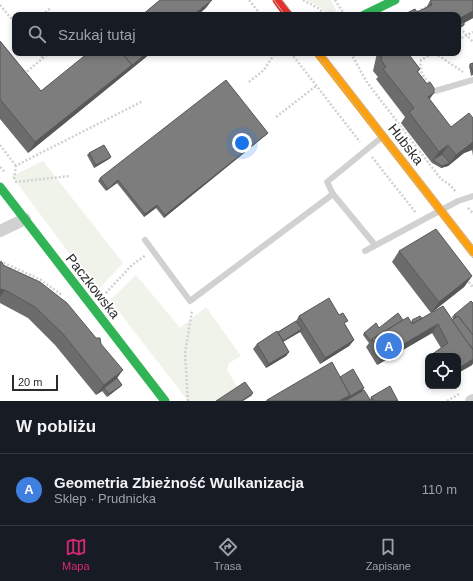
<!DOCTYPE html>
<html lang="pl">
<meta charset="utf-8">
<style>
:root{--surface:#171b24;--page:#20242c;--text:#f1f3f6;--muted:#9ea1a6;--line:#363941;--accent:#db2777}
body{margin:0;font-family:Helvetica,sans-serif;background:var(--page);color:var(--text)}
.controls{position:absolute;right:12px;bottom:12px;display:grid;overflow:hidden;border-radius:8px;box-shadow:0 2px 6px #0003}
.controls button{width:36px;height:36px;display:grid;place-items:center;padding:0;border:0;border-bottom:1px solid var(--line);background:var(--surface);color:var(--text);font:20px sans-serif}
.scale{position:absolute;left:12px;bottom:10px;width:46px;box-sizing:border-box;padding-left:4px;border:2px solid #2c2c2c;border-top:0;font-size:11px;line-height:14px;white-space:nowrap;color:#2c2c2c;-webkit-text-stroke:3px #fff;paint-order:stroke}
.you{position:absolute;left:242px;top:143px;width:14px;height:14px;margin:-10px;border:3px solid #fff;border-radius:50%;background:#1a73e8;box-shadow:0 0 0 6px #1a73e833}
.badge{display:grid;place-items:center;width:26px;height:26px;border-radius:50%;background:var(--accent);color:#fff;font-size:13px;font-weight:700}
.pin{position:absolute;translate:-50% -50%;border:2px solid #fff;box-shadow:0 1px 4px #0006}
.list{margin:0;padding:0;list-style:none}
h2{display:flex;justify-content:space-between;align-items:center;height:52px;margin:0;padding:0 16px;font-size:17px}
h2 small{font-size:13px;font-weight:400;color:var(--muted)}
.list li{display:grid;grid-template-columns:26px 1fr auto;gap:12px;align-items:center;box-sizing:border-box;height:72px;padding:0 16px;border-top:1px solid var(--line)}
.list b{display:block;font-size:15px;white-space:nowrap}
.list p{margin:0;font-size:13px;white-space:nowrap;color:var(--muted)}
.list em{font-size:13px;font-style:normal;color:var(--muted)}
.icon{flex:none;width:22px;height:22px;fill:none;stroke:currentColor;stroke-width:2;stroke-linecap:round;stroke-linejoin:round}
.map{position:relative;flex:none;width:473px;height:401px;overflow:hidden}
.search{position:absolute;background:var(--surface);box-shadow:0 2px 6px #0003;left:12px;right:12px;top:12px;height:44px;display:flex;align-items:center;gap:10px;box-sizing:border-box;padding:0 14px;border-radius:8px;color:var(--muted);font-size:15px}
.sheet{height:124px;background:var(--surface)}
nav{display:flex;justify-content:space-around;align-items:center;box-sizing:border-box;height:56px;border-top:1px solid var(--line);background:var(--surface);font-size:11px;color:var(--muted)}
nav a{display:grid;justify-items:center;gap:2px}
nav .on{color:var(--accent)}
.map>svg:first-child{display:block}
.green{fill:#f0f3ea}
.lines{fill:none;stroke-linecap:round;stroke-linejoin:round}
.path{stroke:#d1d1d1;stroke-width:2.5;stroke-dasharray:2 2;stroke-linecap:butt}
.lane{stroke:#d1d1d1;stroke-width:6}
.street{stroke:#d1d1d1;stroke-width:12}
.fast{stroke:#30b455;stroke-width:9}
.slow{stroke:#ff9f0a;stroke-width:9}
.jam{stroke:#e5322d;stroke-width:9}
.tram{stroke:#b8b8b8;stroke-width:1}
.wall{fill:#6c6c6c}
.shaded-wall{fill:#585858}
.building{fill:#7d7d7d;stroke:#585858}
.labels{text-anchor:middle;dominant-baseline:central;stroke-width:4;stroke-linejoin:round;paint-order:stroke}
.street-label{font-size:14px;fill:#2c2c2c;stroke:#fff}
</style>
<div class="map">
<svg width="473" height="401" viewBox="0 0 473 401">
<rect width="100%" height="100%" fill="#fff"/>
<g class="green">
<polygon points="307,0 331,0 338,15 328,15 320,7"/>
<polygon points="43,161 123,263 97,291 12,176"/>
<polygon points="136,275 180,328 206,307 241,356 229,363 227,370 238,388 215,401 188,401 110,300"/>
</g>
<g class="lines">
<g class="path">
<polyline points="249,0 261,15"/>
<polyline points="303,0 318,8 326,15"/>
<polyline points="335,0 344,14"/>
<polyline points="0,5 15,23"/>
<polyline points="42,15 51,8"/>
<polyline points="410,15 428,6"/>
<polyline points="460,28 473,42"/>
<polyline points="458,40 473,32"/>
<polyline points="39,53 43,58"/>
<polyline points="291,53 360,142"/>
<polyline points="351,53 366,81 441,179 450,185 456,192"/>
<polyline points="435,53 463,72"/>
<polyline points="24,74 49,53"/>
<polyline points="249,82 264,70 275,53"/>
<path d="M 429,83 C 422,75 419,70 421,60 L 434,53"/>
<polyline points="276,117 316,86"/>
<polyline points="0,145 16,166"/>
<polyline points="372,157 416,213"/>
<polyline points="0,167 5,172"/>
<polyline points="14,179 16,166 23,162 143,101"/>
<polyline points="15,182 70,176"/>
<polyline points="468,208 473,213"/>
<polyline points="0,261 41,280 62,295"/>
<polyline points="466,279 473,287"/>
<polyline points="103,296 132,265 146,255"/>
<polyline points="188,401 185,353 192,311"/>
<polyline points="447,401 459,394"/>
</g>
<g class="lane">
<polyline points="435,91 473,80"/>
<polyline points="145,240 190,301 333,194"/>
<polyline points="375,245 333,194 327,182 382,137"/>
<polyline points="365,251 458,201 473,196"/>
</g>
<g class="street">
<polyline points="0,231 25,219"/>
<polyline points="471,401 473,400"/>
</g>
<g class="fast">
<polyline points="364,15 395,0"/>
<polyline points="0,187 165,401"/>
</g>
<polyline class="slow" points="318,53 473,252"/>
<polyline class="jam" points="277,0 288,15"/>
<g class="tram">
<polyline points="274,0 285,15"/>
<polyline points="282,0 294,15"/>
<polyline points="315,53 473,258"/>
<polyline points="323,53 473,246"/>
</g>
</g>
<g class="wall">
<polygon points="473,0 473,18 464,23 462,27 458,15 417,12 426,8 430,1"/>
<polygon points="0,41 41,91 151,53 28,153 0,119"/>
<polygon points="377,53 412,53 410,56 420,69 418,72 434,93 429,99 451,127 473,118 473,156 472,150 464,153 448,166 441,168 432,163 401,123 405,117 376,79 378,77 373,71"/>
<polygon points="473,63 473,75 471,76 469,66 470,64"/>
<polygon points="268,133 266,135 164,218 156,208 144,217 117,183 106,191 98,181 100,178"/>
<polygon points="89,153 111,157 109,159 94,168 87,155"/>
<polygon points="399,251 472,276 464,287 431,313 392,262"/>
<polygon points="0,262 101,344 117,378 122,385 120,387 107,397 102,391 96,395 55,345 28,318 0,303"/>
<polygon points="473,303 473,363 472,365 458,373 458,356 430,356 441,348 432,333 377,365 366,347 369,343 363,335 364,333 403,320 411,323 412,320 422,318 452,320 453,319 452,317 454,315"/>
<polygon points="299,316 345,324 354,340 349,346 320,364 300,332 283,342 289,352 286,356 266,368 253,349 257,344 278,332 296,321"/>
<polygon points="428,360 428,368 425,363"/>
<polygon points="340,377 364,388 362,391 370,400 371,397 398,401 266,401 267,400"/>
</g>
<g class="shaded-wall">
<polygon points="212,0 206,8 198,15 193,15"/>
<polygon points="473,11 473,18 458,26 458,19"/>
<polygon points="464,25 462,27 458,29 458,27"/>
<polygon points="147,53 151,53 28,153 35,142 132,65"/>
<polygon points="434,93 426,104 428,97"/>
<polygon points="268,133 266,135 164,218 165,215"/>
<polygon points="473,142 473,148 472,150 464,153 448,166 441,168 442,166 450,163 456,155"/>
<polygon points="448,145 441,156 433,160 439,152"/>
<polygon points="111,157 109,159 94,168 96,165"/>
<polygon points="118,180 117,183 106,191 108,189"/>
<polygon points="157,205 156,208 144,217 145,214"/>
<polygon points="472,276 464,287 431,313 439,302"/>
<polygon points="0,289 5,290 0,297"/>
<polygon points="438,324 432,333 377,365 383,356"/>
<polygon points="302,329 300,332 279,344 281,342"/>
<polygon points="354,340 349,346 320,364 325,358"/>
<polygon points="289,352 286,356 266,368 269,364"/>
<polygon points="473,359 473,363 472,365 458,373 458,370 459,368"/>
<polygon points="123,370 115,381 104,388 102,391 96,395 104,385"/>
<polygon points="122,385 120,387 107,397 109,394"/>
<polygon points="364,388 361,393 345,401 347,398"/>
<polygon points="253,393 251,396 243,401 241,401"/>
<polygon points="350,395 345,401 339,401"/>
</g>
<g class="building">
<polygon points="160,0 212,0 193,15 142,15"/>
<polygon points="433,0 473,0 473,11 458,19 458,15 403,15 415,9 417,12 432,5 430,1"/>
<polygon points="464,22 464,25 458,27 458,25"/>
<polygon points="0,41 41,91 88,53 122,53 132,65 35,142 0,99"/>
<polygon points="122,53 147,53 130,67 132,65"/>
<polygon points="382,53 412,53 410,56 420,69 417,71 427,84 430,82 434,88 434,93 428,97 451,127 469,113 473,118 473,142 456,155 448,145 439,152 409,112 414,108 383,69 386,67 381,60"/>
<polygon points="473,63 473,73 470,64"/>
<polygon points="226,80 268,133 165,215 157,205 145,214 118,180 108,189 100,178"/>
<polygon points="104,145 111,157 96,165 89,153"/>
<polygon points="442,154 450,163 442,166 433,160"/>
<polygon points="436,229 472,276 439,302 399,251"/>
<polygon points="0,262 2,262 3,265 40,282 67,303 96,338 100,338 101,344 123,370 104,385 63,334 35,307 5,290 0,289"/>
<polygon points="329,298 339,315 343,313 348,321 344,323 354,340 325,358 299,316"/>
<polygon points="471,301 473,303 473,335 458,316 456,317 454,315"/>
<polygon points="443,306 473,350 473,359 459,368 458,366 458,356 432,356 431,355 448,343 438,324 383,356 372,339 408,317 412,324"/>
<polygon points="398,313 403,320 372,339 371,341 364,333 376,323 379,328"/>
<polygon points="420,316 422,318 414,323 412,320"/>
<polygon points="458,316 473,335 473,349 465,339 452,320"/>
<polygon points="296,321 302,329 283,341 278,332"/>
<polygon points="277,331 289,352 269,364 257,344"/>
<polygon points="332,362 350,395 339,401 267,401 267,400"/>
<polygon points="353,369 364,388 347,398 350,395 340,377"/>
<polygon points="117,378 122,385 109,394 104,388"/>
<polygon points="245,382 253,393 241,401 216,401"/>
<polygon points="390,386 398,401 374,401 371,397"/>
<polygon points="364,390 371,401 345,401"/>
</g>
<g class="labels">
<g class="street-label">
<text transform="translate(406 144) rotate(52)">Hubska</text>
<text transform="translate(93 286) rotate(52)">Paczkowska</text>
</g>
</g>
</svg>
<div class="controls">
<button><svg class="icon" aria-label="locate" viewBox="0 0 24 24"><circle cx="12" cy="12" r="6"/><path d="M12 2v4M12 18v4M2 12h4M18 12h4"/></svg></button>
</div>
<div class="scale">20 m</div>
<div class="you"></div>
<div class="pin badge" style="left:389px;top:346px;background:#3f7fe0">A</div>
<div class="search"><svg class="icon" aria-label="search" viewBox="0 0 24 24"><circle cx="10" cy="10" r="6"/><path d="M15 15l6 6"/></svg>Szukaj tutaj</div>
</div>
<section class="sheet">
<h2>W pobliżu<small></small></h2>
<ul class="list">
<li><span class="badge" style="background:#3f7fe0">A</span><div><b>Geometria Zbieżność Wulkanizacja</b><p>Sklep · Prudnicka</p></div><em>110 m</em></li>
</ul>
</section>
<nav>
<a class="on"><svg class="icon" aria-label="map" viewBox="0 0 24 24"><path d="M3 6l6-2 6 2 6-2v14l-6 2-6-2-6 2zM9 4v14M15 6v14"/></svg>Mapa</a>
<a><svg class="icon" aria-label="directions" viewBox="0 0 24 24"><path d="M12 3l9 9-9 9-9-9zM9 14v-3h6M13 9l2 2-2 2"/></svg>Trasa</a>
<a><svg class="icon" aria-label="saved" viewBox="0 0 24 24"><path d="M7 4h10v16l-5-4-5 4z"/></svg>Zapisane</a>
</nav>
